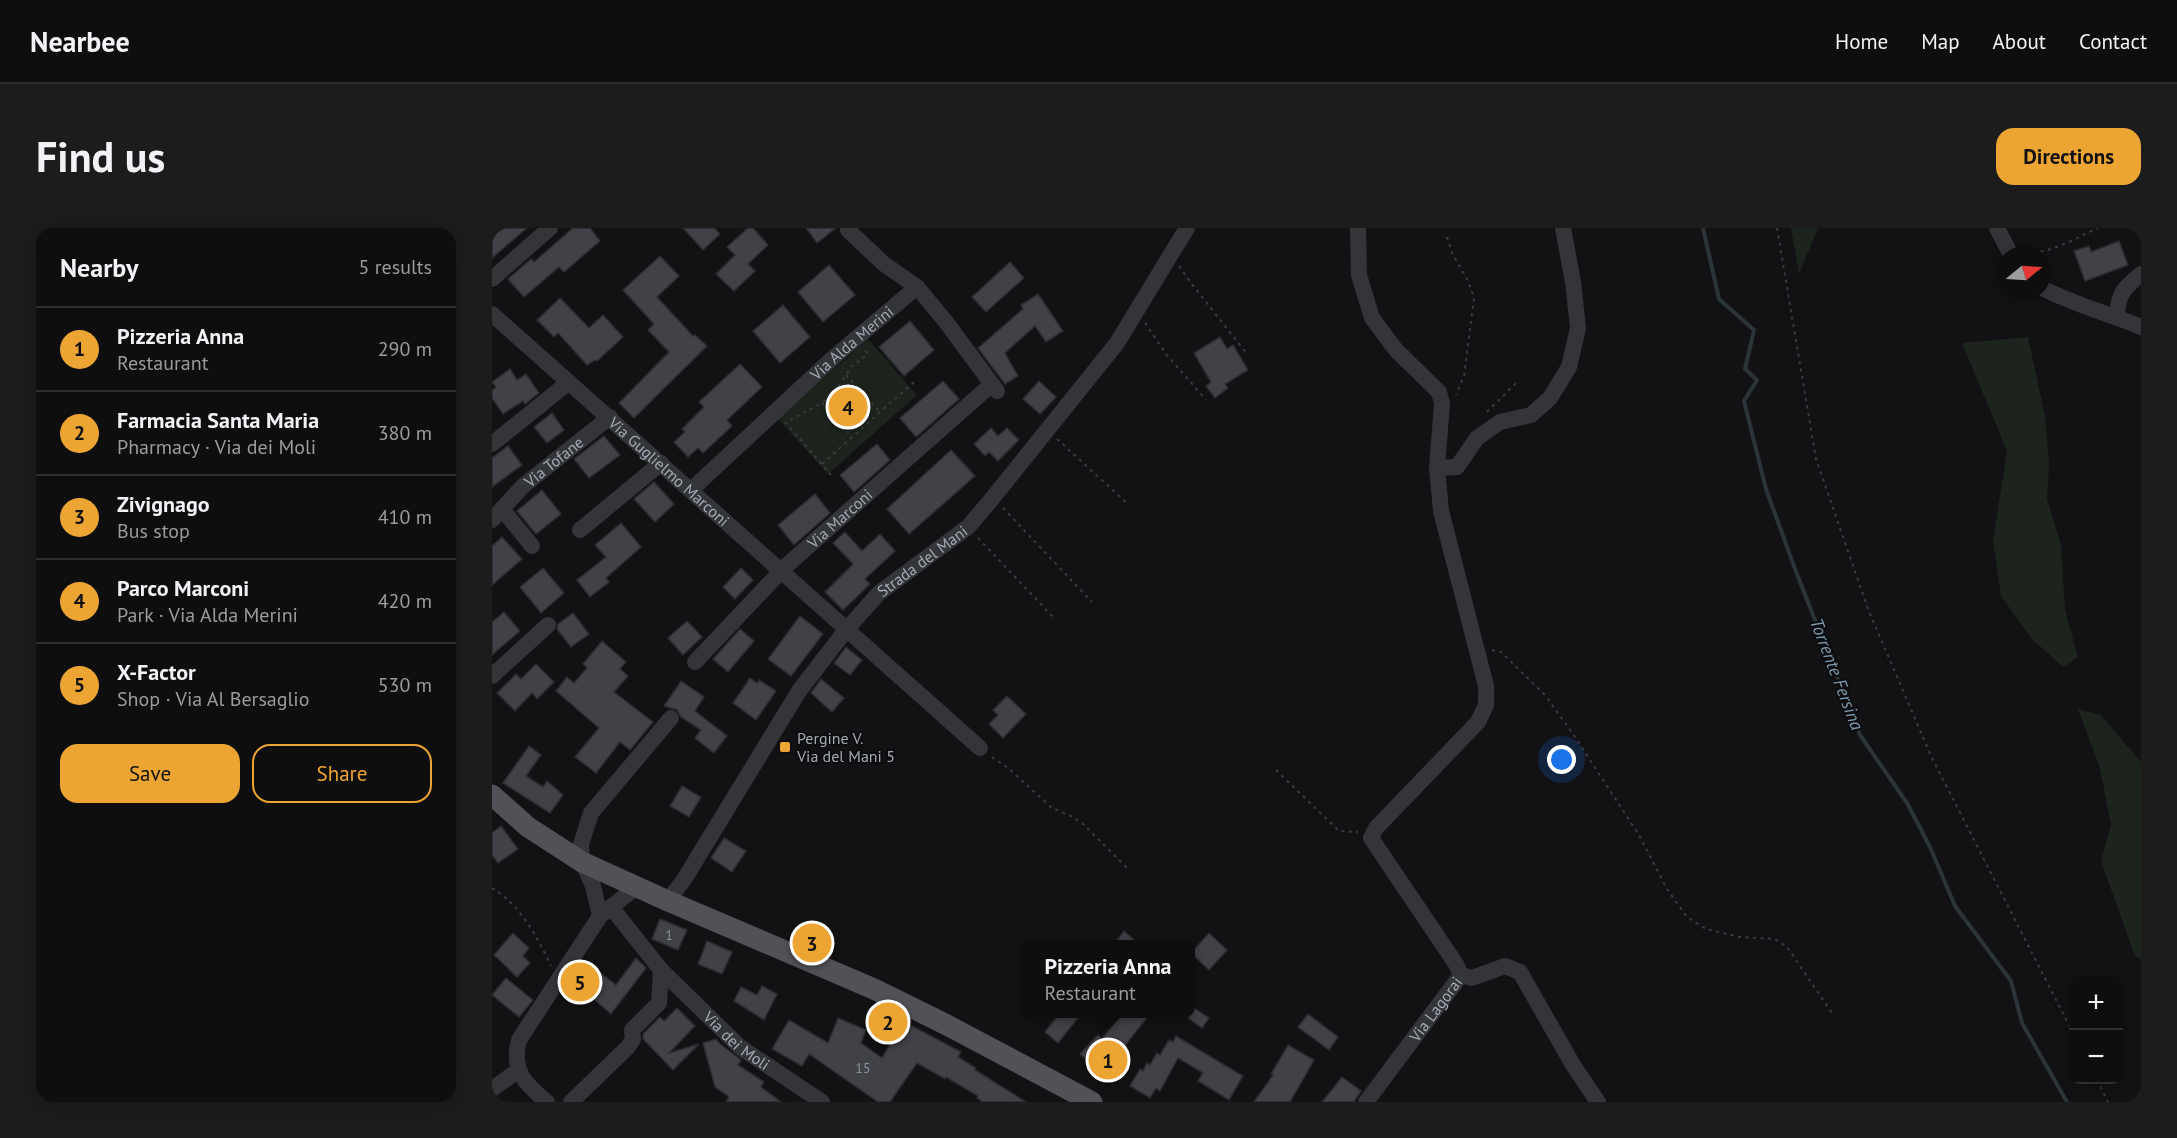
<!DOCTYPE html>
<meta charset="utf-8">
<style>
:root{--surface:#0e0e0f;--page:#1c1c1d;--text:#f1f3f6;--muted:#9b9c9e;--line:#2e2e2f;--accent:#eca433}
body{margin:0;font-family:"PT Sans",sans-serif;background:var(--page);color:var(--text)}
.controls{position:absolute;right:18px;bottom:18px;display:grid;overflow:hidden;border-radius:12px;box-shadow:0 3px 15px #0003}
.controls button{width:54px;height:54px;display:grid;place-items:center;padding:0;border:0;border-bottom:2px solid var(--line);background:var(--surface);color:var(--text);font:30px sans-serif}
.compass{position:absolute;left:1505px;top:18px;width:54px;height:54px;border-radius:50%;background:var(--surface);box-shadow:0 3px 15px #0003;rotate:72deg}
.you{position:absolute;left:1070px;top:532px;width:21px;height:21px;margin:-15px;border:4px solid #fff;border-radius:50%;background:#1a73e8;box-shadow:0 0 0 9px #1a73e833}
.badge{display:grid;place-items:center;width:39px;height:39px;border-radius:50%;background:var(--accent);color:#111;font-size:20px;font-weight:700}
.pin{position:absolute;translate:-50% -50%;border:3px solid #fff;box-shadow:0 2px 6px #0006}
.popup{position:absolute;left:529px;top:712px;width:174px;height:78px;box-sizing:border-box;display:grid;place-content:center;border-radius:12px;background:var(--surface);filter:drop-shadow(0 2px 4px #0005);font-size:20px;white-space:nowrap;color:var(--muted)}
.popup b{font-size:22px;color:var(--text)}
.popup::after{content:'';position:absolute;left:50%;top:100%;margin-left:-12px;border:12px solid transparent;border-top-color:var(--surface)}
.list{margin:0;padding:0;list-style:none}
h2{display:flex;justify-content:space-between;align-items:center;height:78px;margin:0;padding:0 24px;font-size:26px}
h2 small{font-size:20px;font-weight:400;color:var(--muted)}
.list li{display:grid;grid-template-columns:39px 1fr auto;gap:18px;align-items:center;box-sizing:border-box;height:84px;padding:0 24px;border-top:2px solid var(--line)}
.list b{display:block;font-size:22px;white-space:nowrap}
.list p{margin:0;font-size:20px;white-space:nowrap;color:var(--muted)}
.list em{font-size:20px;font-style:normal;color:var(--muted)}
.actions{display:flex;gap:12px;padding:18px 24px}
.actions a{flex:1;padding:14px 0;border:2px solid var(--accent);border-radius:18px;text-align:center;font-size:21px;color:var(--accent)}
.actions .main{background:var(--accent);color:#111}
.map{position:relative;flex:none;width:1649px;height:874px;overflow:hidden;border-radius:18px}
header{display:flex;align-items:center;gap:36px;box-sizing:border-box;height:84px;padding:0 30px;background:var(--surface);border-bottom:2px solid var(--line)}
header strong{font-size:28px}
nav{display:flex;gap:33px;margin-inline-start:auto;font-size:21px}
.intro{display:flex;align-items:center;justify-content:space-between;box-sizing:border-box;height:144px;padding:0 36px}
h1{margin:0;font-size:42px}
.button{padding:15px 27px;border-radius:18px;background:var(--accent);color:#111;font-size:21px;font-weight:700}
main{display:flex;gap:36px;padding:0 36px}
aside{flex:1;background:var(--surface);border-radius:18px;box-shadow:0 3px 15px #0003}
.map>svg:first-child{display:block}
.green{fill:#1d241d}
.lines{fill:none;stroke-linecap:round;stroke-linejoin:round}
.stream{stroke:#2b3439;stroke-width:4}
.building{fill:#414247;stroke:#2c2d30;stroke-width:1.5}
.path{stroke:#3a3c40;stroke-width:2;stroke-dasharray:3 4.5;stroke-linecap:butt}
.minor{stroke:#343539;stroke-width:16}
.major{stroke:#505258;stroke-width:21}
.poi-dot{fill:#eca433;stroke:#0d0d0f;stroke-width:2}
.labels{text-anchor:middle;dominant-baseline:central;stroke-width:4.5;stroke-linejoin:round;paint-order:stroke}
.number-label{font-size:14px;fill:#8b9099}
.street-label{font-size:16px;fill:#a4aab4;stroke:#0d0d0f}
.poi-label{font-size:16px;fill:#a4aab4;stroke:#0d0d0f;text-anchor:start}
.water-label{font-size:18px;font-style:italic;fill:#7c99ae;stroke:#0d0d0f}
</style>
<header>
<strong>Nearbee</strong>
<nav><a>Home</a><a>Map</a><a>About</a><a>Contact</a></nav>
</header>
<div class="intro"><h1>Find us</h1><a class="button">Directions</a></div>
<main>
<aside>
<h2>Nearby<small>5 results</small></h2>
<ul class="list">
<li><span class="badge">1</span><div><b>Pizzeria Anna</b><p>Restaurant</p></div><em>290 m</em></li>
<li><span class="badge">2</span><div><b>Farmacia Santa Maria</b><p>Pharmacy · Via dei Moli</p></div><em>380 m</em></li>
<li><span class="badge">3</span><div><b>Zivignago</b><p>Bus stop</p></div><em>410 m</em></li>
<li><span class="badge">4</span><div><b>Parco Marconi</b><p>Park · Via Alda Merini</p></div><em>420 m</em></li>
<li><span class="badge">5</span><div><b>X-Factor</b><p>Shop · Via Al Bersaglio</p></div><em>530 m</em></li>
</ul>
<div class="actions"><a class="main">Save</a><a>Share</a></div>
</aside>
<div class="map">
<svg width="1649" height="874" viewBox="0 0 1649 874">
<rect width="100%" height="100%" fill="#121214"/>
<g class="green">
<polygon points="1299,0 1326,0 1307,46"/>
<polygon points="1536,109 1553,189 1557,237 1555,271 1569,317 1573,382 1586,429 1571,439 1539,410 1509,368 1501,313 1515,223 1470,115"/>
<polygon points="376,111 425,167 336,246 286,191"/>
<polygon points="1586,481 1609,487 1649,534 1649,731 1643,728 1609,633 1619,597 1608,540"/>
</g>
<g class="lines">
<polyline class="stream" points="1211,0 1227,71 1262,102 1253,141 1265,152 1252,173 1274,261 1303,341 1368,507 1415,575 1438,619 1463,678 1519,753 1530,795 1575,874"/>
</g>
<g class="building">
<polygon points="0,0 35,0 0,30"/>
<polygon points="81,0 98,0 108,13 72,44 67,39 32,69 16,51 39,31 42,34"/>
<polygon points="191,0 222,0 228,6 211,22"/>
<polygon points="256,0 261,0 276,17 256,36 263,43 242,63 224,46 243,27 235,19"/>
<polygon points="314,0 344,0 325,15"/>
<polygon points="1627,13 1636,37 1593,53 1582,23 1597,18 1599,24"/>
<polygon points="168,28 187,48 165,69 201,108 203,107 215,118 142,190 127,175 177,124 156,102 162,96 131,62"/>
<polygon points="518,34 532,50 494,84 480,69"/>
<polygon points="337,37 363,67 331,94 306,64"/>
<polygon points="546,66 571,103 554,114 543,98 513,125 526,148 513,156 486,120 531,81 529,77"/>
<polygon points="68,70 97,100 111,87 131,109 105,133 103,132 95,137 66,105 62,109 45,92"/>
<polygon points="291,77 318,109 288,135 261,103"/>
<polygon points="418,93 442,122 412,148 387,119"/>
<polygon points="728,109 735,121 741,117 756,142 733,156 736,160 723,170 714,158 719,154 702,125"/>
<polygon points="248,136 270,159 235,192 240,198 211,225 206,220 196,229 182,214 193,204 190,201 212,179 207,174"/>
<polygon points="18,141 25,152 34,146 47,165 33,176 31,173 11,186 0,170 0,162 4,159 0,154"/>
<polygon points="451,153 467,171 424,209 408,190"/>
<polygon points="547,153 564,169 548,186 531,171"/>
<polygon points="60,185 72,202 55,215 42,199"/>
<polygon points="499,200 506,208 515,200 527,212 506,233 497,224 493,228 482,216"/>
<polygon points="112,208 128,227 97,250 82,231"/>
<polygon points="385,216 398,232 362,264 348,247"/>
<polygon points="16,218 30,237 0,259 0,230"/>
<polygon points="459,222 483,248 417,306 395,281"/>
<polygon points="162,254 182,276 163,294 142,271"/>
<polygon points="50,262 69,286 44,306 25,283"/>
<polygon points="323,266 338,285 302,317 286,297"/>
<polygon points="129,295 149,319 114,350 117,354 98,369 85,352 114,329 103,317"/>
<polygon points="353,304 370,323 388,306 403,323 373,351 378,356 351,382 333,364 361,336 341,315"/>
<polygon points="10,309 30,331 0,357 0,318"/>
<polygon points="51,340 72,365 49,385 28,359"/>
<polygon points="249,340 261,352 243,371 231,359"/>
<polygon points="12,384 28,403 0,427 0,394"/>
<polygon points="81,385 97,406 79,419 65,401 66,396"/>
<polygon points="308,388 331,406 299,448 276,431"/>
<polygon points="195,393 210,409 191,427 176,410"/>
<polygon points="248,401 262,413 236,444 221,431"/>
<polygon points="110,413 134,434 128,441 136,448 122,464 161,494 138,522 128,514 104,545 83,529 107,500 64,463 75,449 82,455 95,440 91,436"/>
<polygon points="354,419 370,432 358,447 342,435"/>
<polygon points="44,436 62,454 45,471 40,465 23,483 5,465 24,446 29,451"/>
<polygon points="258,450 265,455 267,452 284,463 264,492 241,475"/>
<polygon points="329,451 352,470 340,484 319,465"/>
<polygon points="189,453 212,469 203,483 235,508 222,525 203,510 209,502 189,489 185,482 172,478"/>
<polygon points="515,468 534,486 511,510 497,496 506,487 501,482"/>
<polygon points="37,518 49,527 34,548 51,559 55,553 71,567 58,585 11,555"/>
<polygon points="190,558 209,569 197,589 178,578"/>
<polygon points="9,598 26,621 6,635 0,627 0,605"/>
<polygon points="232,610 254,623 240,644 219,630"/>
<polygon points="168,691 195,702 186,722 160,711"/>
<polygon points="632,703 648,717 621,717"/>
<polygon points="21,705 37,720 31,728 38,735 25,749 2,727"/>
<polygon points="717,705 735,722 717,742 699,725"/>
<polygon points="215,713 240,724 230,746 206,736"/>
<polygon points="144,730 154,740 119,786 90,761 105,742 124,757"/>
<polygon points="14,750 41,772 27,789 0,767"/>
<polygon points="270,758 285,766 272,792 242,773 249,759 265,767"/>
<polygon points="185,780 203,798 177,825 207,816 181,842 151,811 151,806 168,789 172,793"/>
<polygon points="702,780 717,790 710,800 696,790"/>
<polygon points="567,786 581,786 586,790 566,815 553,804"/>
<polygon points="629,786 658,786 626,826 631,830 613,849 588,826 606,807 610,811"/>
<polygon points="816,786 846,809 837,822 806,799"/>
<polygon points="346,790 374,802 369,815 390,830 411,793 469,824 466,829 484,840 483,842 534,874 491,874 485,870 486,868 454,849 453,851 425,835 398,874 386,874 317,826 310,838 280,821 297,792 336,815"/>
<polygon points="684,808 751,848 737,872 706,853 711,845 686,830 668,863 664,860 658,870 638,858 648,841 651,843 655,835 658,837 665,825 668,827 677,812 681,814"/>
<polygon points="224,811 227,815 249,832 246,837 272,854 269,859 289,874 234,874 237,869 223,859 211,815"/>
<polygon points="796,817 822,832 798,874 762,874 781,847 779,846"/>
<polygon points="850,849 869,863 862,874 830,874"/>
</g>
<g class="lines">
<g class="path">
<polyline points="1285,0 1324,231 1376,381 1439,528 1582,807"/>
<polyline points="955,9 960,25 976,53 982,70 972,148 964,167"/>
<path d="M 1534,22 C 1549,31 1590,7 1606,0"/>
<polyline points="687,38 699,55 755,126"/>
<polyline points="653,95 674,126 714,172"/>
<polyline points="354,147 388,184"/>
<polyline points="330,175 360,209"/>
<polyline points="995,184 1024,155"/>
<polyline points="298,192 330,175 344,162 360,138 376,126 372,121"/>
<polyline points="293,194 339,247"/>
<polyline points="565,211 637,277"/>
<polyline points="330,236 422,154"/>
<polyline points="511,280 600,374"/>
<polyline points="486,310 562,390"/>
<polyline points="1000,422 1009,424 1053,467 1081,506 1147,607 1175,661 1195,689 1214,701 1248,709 1283,711 1295,719 1340,785"/>
<polyline points="500,529 516,540 560,580 581,589 591,596 636,641"/>
<polyline points="784,542 847,603 866,604"/>
<path d="M 0,660 C 28,677 45,708 59,738"/>
<polyline points="1605,852 1616,874"/>
</g>
<g class="minor">
<polyline points="866,0 867,47 880,90 904,122 947,164 950,175 945,240 949,283 994,458 994,477 986,494 884,600 879,610 964,736 969,747"/>
<polyline points="1505,0 1519,27"/>
<polyline points="356,2 392,36 425,59"/>
<polyline points="0,51 58,0"/>
<path d="M 1550,60 C 1583,77 1615,85 1649,99"/>
<path id="s1" d="M 0,86 L 488,520"/>
<path d="M 1625,89 C 1626,65 1632,60 1649,46"/>
<polyline points="0,216 77,154"/>
<polyline points="945,240 965,239 985,210 1008,194 1039,187 1058,170 1077,139 1086,100 1081,54 1071,0"/>
<path id="s2" d="M 199,262 L 342,129 L 425,59 L 454,94 L 505,163"/>
<polyline points="0,292 10,281"/>
<polyline points="88,302 169,235"/>
<path id="s3" d="M 40,318 L 10,281 L 31,258 L 118,189"/>
<path id="s4" d="M 203,434 L 294,338 L 500,156"/>
<polyline points="0,448 56,397"/>
<path id="s5" d="M 176,673 L 193,650 L 307,463 L 354,402 L 387,365 L 476,299 L 499,272 L 625,115 L 695,0"/>
<path id="s6" d="M 119,679 L 169,742 L 248,819 L 330,874"/>
<polyline points="108,688 101,658 90,634 89,616 99,585 179,490"/>
<polyline points="969,747 980,750 1013,738 1028,744 1081,837 1106,874"/>
<polyline points="0,861 27,842"/>
<path d="M 55,874 C 33,856 19,842 27,812 L 108,688 L 138,664 L 142,658"/>
<polyline points="79,874 136,819 141,811 140,802 167,775 169,742"/>
<path id="s7" d="M 874,874 L 969,747"/>
</g>
<polyline class="major" points="0,567 36,599 90,634 176,673 382,761 453,796 600,874"/>
</g>
<rect class="poi-dot" x="287" y="513" width="12" height="12" rx="3"/>
<g class="labels">
<g class="number-label">
<text x="177" y="707">1</text>
<text x="371" y="840">15</text>
</g>
<g class="street-label">
<text stroke="none"><textPath href="#s2" startOffset="218">Via Alda Merini</textPath></text>
<text stroke="none"><textPath href="#s3" startOffset="118">Via Tofane</textPath></text>
<text stroke="none"><textPath href="#s1" startOffset="237">Via Guglielmo Marconi</textPath></text>
<text stroke="none"><textPath href="#s4" startOffset="204">Via Marconi</textPath></text>
<text stroke="none"><textPath href="#s5" startOffset="428">Strada del Mani</textPath></text>
<text stroke="none"><textPath href="#s7" startOffset="116">Via Lagorai</textPath></text>
<text stroke="none"><textPath href="#s6" startOffset="184">Via dei Moli</textPath></text>
</g>
<g class="poi-label">
<text x="305" y="510">Pergine V.<tspan x="305" dy="18">Via del Mani 5</tspan></text>
</g>
<g class="water-label">
<text transform="translate(1345 446) rotate(69)">Torrente Fersina</text>
</g>
</g>
</svg>
<div class="controls">
<button>+</button>
<button>−</button>
</div>
<svg class="compass" viewBox="-18 -18 36 36"><path d="M0-13l5 13h-10z" fill="#e53935"/><path d="M0 13l5-13h-10z" fill="#9b9c9e"/></svg>
<div class="you"></div>
<div class="pin badge" style="left:616px;top:832px">1</div>
<div class="popup"><b>Pizzeria Anna</b>Restaurant</div>
<div class="pin badge" style="left:396px;top:794px">2</div>
<div class="pin badge" style="left:320px;top:715px">3</div>
<div class="pin badge" style="left:356px;top:179px">4</div>
<div class="pin badge" style="left:88px;top:754px">5</div>
</div>
</main>
